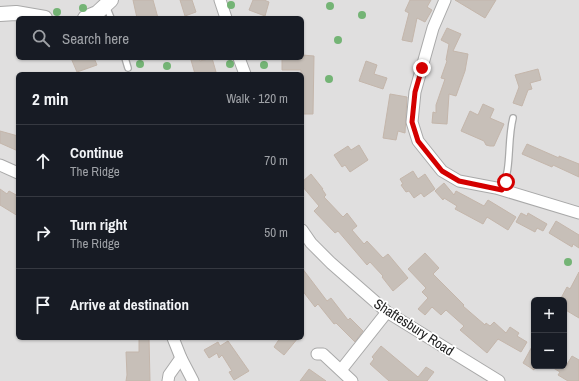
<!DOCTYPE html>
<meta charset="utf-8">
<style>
:root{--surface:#171b24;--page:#20242c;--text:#f1f3f6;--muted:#9ea1a6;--line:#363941}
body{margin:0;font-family:"Archivo Narrow",sans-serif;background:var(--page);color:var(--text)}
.controls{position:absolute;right:12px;bottom:12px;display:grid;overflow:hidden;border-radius:6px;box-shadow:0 1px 3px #0004}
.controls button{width:36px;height:36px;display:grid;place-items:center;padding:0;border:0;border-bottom:1px solid var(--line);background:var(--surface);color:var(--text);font:20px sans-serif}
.stop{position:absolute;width:12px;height:12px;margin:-9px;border:3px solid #d40000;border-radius:50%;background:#fff}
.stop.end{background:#d40000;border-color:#fff;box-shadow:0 1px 4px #0008}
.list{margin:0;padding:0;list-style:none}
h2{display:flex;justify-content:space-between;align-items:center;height:52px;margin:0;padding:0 16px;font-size:17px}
h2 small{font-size:13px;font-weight:400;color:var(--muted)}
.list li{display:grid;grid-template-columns:26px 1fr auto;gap:12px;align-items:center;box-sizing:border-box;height:72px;padding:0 16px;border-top:1px solid var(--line)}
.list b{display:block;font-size:15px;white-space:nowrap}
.list p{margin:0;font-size:13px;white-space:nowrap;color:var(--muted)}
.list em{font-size:13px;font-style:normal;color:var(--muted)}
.icon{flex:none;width:22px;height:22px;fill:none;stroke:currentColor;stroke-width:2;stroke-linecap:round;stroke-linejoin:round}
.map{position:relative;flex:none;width:579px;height:381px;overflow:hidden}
.search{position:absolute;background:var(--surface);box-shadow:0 1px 3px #0004;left:16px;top:16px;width:288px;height:44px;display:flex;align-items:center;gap:10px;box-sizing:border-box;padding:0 14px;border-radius:6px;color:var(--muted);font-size:15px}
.panel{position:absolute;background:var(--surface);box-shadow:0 1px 3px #0004;left:16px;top:72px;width:288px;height:268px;border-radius:6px}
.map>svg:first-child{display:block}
.residential{fill:#e0dfdf;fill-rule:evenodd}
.building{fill:#c7bfb8;stroke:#c4b6ab}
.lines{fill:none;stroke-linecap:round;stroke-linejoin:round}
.service-casing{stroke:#a9a9a9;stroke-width:8}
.minor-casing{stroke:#a9a9a9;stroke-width:13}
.tertiary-casing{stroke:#a9a9a9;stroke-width:16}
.service{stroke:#fff;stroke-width:5.5}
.minor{stroke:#fff;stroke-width:11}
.tertiary{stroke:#fff;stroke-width:14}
.tree{fill:#74b475}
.route{stroke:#d40000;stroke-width:5}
.labels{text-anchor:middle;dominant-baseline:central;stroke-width:3.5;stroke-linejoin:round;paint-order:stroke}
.street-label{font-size:14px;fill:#222;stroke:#fff}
</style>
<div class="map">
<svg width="579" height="381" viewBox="0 0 579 381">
<rect width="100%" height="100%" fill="#f2efe9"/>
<path class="residential" d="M 0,0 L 579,0 L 579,381 L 0,381 ZM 18,18 L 302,18 L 302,58 L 18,58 ZM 18,74 L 302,74 L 302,338 L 18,338 ZM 534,300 L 564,300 L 564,366 L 534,366 Z"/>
<g class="building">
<polygon points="133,0 153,0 158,18 137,18"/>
<polygon points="180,0 192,0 196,12 185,16"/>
<polygon points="253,0 264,0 269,2 265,16 249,10"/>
<polygon points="410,0 431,0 427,7 432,10 425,22 417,18 412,42 402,40 409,13 405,11"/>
<polygon points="455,0 496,0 485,18"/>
<polygon points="447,28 461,34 453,51 468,54 465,71 456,96 449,94 447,124 432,123 433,112 436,113 436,105 445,79 441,78 447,61 446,60 449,44 441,40"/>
<polygon points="302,55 314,56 313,114 302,114 302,74 301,74 301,70 282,70 282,58 302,58"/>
<polygon points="71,58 94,58 97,65 77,72"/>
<polygon points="199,58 200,61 212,58 216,72 209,74 195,74 191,60"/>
<polygon points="366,61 377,65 374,74 387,78 383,89 359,81"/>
<polygon points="538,69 541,80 530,83 532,89 528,90 522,106 513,103 519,87 515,75"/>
<polygon points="390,94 407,97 405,133 398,131 396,140 383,138"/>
<polygon points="483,104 494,109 490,118 504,124 494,146 490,146 486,145 484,141 461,131 470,111 478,115"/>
<polygon points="0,131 18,136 18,151 0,143"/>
<polygon points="527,144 559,158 559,156 579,164 579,177 553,165 552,167 522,154"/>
<polygon points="359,145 368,160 350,172 345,165 342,167 334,155 348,146 351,150"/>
<polygon points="413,171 418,179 425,174 435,189 424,197 421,193 414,198 409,191 406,192 401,185 403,184 400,179"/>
<polygon points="311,174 323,189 322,189 326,195 324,197 343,217 347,213 357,226 352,230 364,244 367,241 383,258 388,254 408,278 393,291 382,277 383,276 370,262 367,265 338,231 335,233 314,211 319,206 302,186 302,182"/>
<polygon points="444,183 454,195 456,191 484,206 488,200 516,217 508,230 487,217 483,224 455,209 457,206 444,198 443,200 435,191"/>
<polygon points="0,189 7,194 9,191 18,196 18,216 0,205"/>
<polygon points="521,213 527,216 528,213 547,224 543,231 537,228 535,232 516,222"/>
<polygon points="556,221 579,235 579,248 573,244 572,247 549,233"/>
<polygon points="425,253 439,268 433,274 464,305 463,306 485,325 486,323 490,326 494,322 506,333 510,327 519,333 517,336 527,342 521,352 498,339 487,353 460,330 464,326 446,310 441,315 432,307 425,315 418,309 428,298 422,292 426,288 408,269"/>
<polygon points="302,268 327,301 331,298 348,320 350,318 363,331 355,342 336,323 334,324 318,304 315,307 302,290"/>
<polygon points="579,272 579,318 564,309 564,300 560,300 567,287 570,289"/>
<polygon points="139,338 149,338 150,381 126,381 127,375 126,352 139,352"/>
<polygon points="280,338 298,338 284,355 274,347"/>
<polygon points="228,341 249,371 234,380 229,372 232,371 222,355 219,358 217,353 209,358 204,350 218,342 220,346"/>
<polygon points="534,343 534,370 523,363"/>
<polygon points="381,346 418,377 426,367 434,372 427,381 389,381 370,364 374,359 372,357"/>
<polygon points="572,356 579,360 579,381 568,381 558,375 560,372 550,366 566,366"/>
<polygon points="309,369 326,381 300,381"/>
</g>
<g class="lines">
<g class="service-casing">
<g id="service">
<polyline points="106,6 111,18"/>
<polyline points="125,58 128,68"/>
<path d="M 502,190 C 512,167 507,142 513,118"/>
</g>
</g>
<g class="minor-casing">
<g id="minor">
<polyline points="220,0 226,18"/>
<polyline points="445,0 433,28 415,92 412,122 418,141 442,171 459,181 496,188 579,213"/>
<polyline points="239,58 245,74"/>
<polyline points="0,165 18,173"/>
<polyline points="302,230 311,243 331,263 387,312 499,381"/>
<polyline points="173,338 181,358 193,381"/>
<polyline points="317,354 323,354 352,381"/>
<polyline points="341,370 387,312"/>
<polyline points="168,381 169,375 181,358"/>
</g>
</g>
<g class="tertiary-casing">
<g id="tertiary">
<polyline points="0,14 16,13 45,18"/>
<polyline points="85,18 97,13 111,0"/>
</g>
</g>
<use href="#service" class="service"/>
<use href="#minor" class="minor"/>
<use href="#tertiary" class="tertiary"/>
</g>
<g class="tree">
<circle cx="231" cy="5" r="4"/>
<circle cx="330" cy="6" r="4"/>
<circle cx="83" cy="8" r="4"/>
<circle cx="57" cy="12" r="4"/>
<circle cx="362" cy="15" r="4"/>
<circle cx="338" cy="40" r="4"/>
<circle cx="140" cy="64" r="4"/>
<circle cx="230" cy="64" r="4"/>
<circle cx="264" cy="65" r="4"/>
<circle cx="167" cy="66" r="4"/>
<circle cx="329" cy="79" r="4"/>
<circle cx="568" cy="262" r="4"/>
</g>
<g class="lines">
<polyline class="route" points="422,68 415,92 412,122 418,141 442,171 459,181 502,190 506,182"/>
</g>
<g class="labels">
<g class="street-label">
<text transform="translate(414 327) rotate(33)">Shaftesbury Road</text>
</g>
</g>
</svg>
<div class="controls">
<button>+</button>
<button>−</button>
</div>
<div class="stop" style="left:506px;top:182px"></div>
<div class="stop end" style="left:422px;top:68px"></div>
<div class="search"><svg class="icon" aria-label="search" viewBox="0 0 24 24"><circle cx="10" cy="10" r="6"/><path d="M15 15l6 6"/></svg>Search here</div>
<section class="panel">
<h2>2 min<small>Walk · 120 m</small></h2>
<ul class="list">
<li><svg class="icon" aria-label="ahead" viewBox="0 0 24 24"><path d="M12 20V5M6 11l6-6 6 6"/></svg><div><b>Continue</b><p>The Ridge</p></div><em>70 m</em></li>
<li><svg class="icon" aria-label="right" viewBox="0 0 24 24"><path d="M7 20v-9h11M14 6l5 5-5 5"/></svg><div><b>Turn right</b><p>The Ridge</p></div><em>50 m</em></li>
<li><svg class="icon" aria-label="arrive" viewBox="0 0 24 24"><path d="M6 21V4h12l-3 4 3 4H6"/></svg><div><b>Arrive at destination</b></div></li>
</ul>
</section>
</div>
